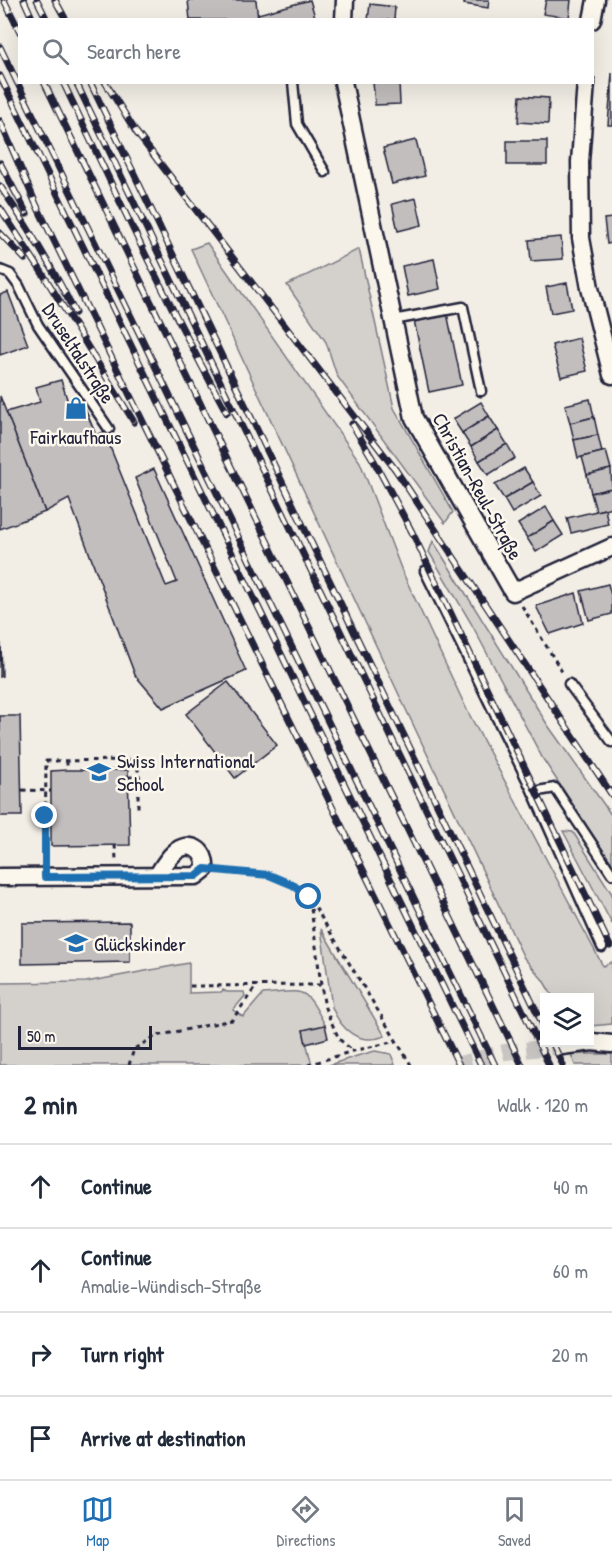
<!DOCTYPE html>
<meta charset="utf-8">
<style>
:root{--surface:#fff;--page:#f2f2f3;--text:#1f2937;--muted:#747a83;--line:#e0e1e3;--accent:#1f6fb2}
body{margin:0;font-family:"Patrick Hand",sans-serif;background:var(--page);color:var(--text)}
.controls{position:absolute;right:18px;bottom:18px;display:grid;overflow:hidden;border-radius:0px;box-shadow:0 6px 24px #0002}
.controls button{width:54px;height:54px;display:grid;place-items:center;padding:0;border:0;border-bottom:2px solid var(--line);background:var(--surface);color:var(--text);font:30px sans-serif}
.scale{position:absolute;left:18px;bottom:15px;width:134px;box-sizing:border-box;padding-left:6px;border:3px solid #22223b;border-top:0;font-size:16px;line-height:21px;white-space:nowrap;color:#22223b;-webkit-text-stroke:4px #fbf7ec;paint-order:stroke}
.stop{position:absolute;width:18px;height:18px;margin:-14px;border:4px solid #1f6fb2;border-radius:50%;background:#fff}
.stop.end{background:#1f6fb2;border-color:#fff;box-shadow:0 2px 6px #0008}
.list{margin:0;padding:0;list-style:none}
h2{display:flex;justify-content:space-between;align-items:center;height:78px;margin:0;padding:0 24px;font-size:26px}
h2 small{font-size:20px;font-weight:400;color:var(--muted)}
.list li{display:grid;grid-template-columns:39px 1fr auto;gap:18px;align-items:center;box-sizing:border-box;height:84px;padding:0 24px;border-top:2px solid var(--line)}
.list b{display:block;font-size:22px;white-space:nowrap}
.list p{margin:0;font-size:20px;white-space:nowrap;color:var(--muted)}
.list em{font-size:20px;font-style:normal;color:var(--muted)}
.icon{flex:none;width:33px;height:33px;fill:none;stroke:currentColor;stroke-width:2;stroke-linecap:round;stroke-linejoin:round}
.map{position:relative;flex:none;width:612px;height:1065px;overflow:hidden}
.search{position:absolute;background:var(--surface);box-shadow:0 6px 24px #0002;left:18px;right:18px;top:18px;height:66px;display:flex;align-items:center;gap:15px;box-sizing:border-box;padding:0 21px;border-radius:0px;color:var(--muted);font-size:22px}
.sheet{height:414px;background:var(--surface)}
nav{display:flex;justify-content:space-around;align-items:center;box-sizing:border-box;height:84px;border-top:2px solid var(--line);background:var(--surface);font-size:16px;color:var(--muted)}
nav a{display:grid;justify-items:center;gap:3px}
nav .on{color:var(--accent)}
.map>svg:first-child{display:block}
.green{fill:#d4d1cc;stroke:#7b7a84;stroke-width:1.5}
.building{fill:#c2bebe;stroke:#22223b;stroke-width:1.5}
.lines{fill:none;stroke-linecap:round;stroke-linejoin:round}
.minor-tunnel{stroke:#c8c5c3;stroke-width:16;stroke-dasharray:16 8;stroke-linecap:butt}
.service-casing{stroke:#22223b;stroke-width:13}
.minor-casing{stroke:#22223b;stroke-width:21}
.path{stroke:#22223b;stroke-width:3;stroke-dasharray:4.5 4.5;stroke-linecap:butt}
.service{stroke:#fbf7ec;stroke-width:8}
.minor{stroke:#fbf7ec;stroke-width:16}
.rail-casing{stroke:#22223b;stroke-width:7}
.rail{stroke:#fbf7ec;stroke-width:4.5;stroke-dasharray:14;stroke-linecap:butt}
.route{stroke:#1f6fb2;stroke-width:8}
.labels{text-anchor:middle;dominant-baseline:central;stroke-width:5;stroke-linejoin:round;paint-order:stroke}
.street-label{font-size:20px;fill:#22223b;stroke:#fbf7ec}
.poi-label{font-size:20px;fill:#22223b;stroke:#fbf7ec;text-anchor:start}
</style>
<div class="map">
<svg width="612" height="1065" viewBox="0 0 612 1065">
<rect width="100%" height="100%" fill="#f2eee5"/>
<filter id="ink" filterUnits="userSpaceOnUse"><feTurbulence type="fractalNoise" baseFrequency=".0167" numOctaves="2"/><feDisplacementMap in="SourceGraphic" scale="12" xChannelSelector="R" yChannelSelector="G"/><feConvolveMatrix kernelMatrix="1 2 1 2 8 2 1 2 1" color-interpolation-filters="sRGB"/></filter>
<g filter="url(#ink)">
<g class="green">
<polygon points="207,243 360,462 402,571 467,710 603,966 612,962 612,1024 590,1026 590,998 553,997 543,980 524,958 401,699 191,249"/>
<polygon points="359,249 394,408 453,512 445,523 337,376 326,342 287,285"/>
<polygon points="433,541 547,724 612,816 612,864 543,759 471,623 429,552"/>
<polygon points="563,831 573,832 612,894 612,924"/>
<path d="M 321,929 L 385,1036 C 359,1046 341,1030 332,1007 Z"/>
<path d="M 189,963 L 189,993 L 221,992 L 223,990 L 227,992 L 244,992 L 245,996 L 233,1010 L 243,1017 L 263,994 C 306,991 304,985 325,1025 L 303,1030 L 312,1065 L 0,1065 L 0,983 L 86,982 Z"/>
<polygon points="375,1051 391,1054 395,1065 329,1065 357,1056"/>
<polygon points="571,1054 612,1054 612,1065 575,1065"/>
</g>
<g class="building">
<polygon points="188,0 256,0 258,20 190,20"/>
<polygon points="310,0 315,17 308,20 258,20 258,14"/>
<polygon points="464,0 489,0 488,8 464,4"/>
<polygon points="546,0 571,0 569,18 543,14"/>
<polygon points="370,4 395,7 394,20 368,20"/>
<polygon points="612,73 612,125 608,125"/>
<polygon points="373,82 399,82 400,104 375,105"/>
<polygon points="520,96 549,98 548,124 518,122"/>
<polygon points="416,140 425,176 392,184 383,148"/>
<rect x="507" y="141" width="40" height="24"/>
<polygon points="416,198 422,225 398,231 392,204"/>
<polygon points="612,218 612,243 607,244 604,219"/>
<polygon points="561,237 563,259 531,261 529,240"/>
<polygon points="434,259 440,289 408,296 402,266"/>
<polygon points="567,283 572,309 551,313 546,287"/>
<polygon points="8,292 28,345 0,355 0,295"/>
<polygon points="447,313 462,385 429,392 414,320"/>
<polygon points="579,338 587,371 561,377 552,345"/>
<polygon points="61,380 68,402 78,399 83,404 96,435 104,432 166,586 177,582 135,478 154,469 246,671 163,708 135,675 69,499 45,512 6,412 40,402 36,387"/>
<polygon points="0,396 45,512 0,529"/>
<polygon points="590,399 594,417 570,423 565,405"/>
<polygon points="481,402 489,416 462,433 453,419"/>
<polygon points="489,416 498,430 471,447 462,433"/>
<polygon points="594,417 598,435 574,440 570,423"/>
<polygon points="498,430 507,444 479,461 471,447"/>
<polygon points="598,435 602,452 578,458 574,440"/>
<polygon points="507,444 515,458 488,475 479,461"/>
<polygon points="606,451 611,469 587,475 582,457"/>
<polygon points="524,468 533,482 504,499 495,485"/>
<polygon points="611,469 612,488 591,493 587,475"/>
<polygon points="533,482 541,496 512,513 504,499"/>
<polygon points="612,488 612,507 596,511 591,493"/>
<polygon points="546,507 554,521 527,538 518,524"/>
<polygon points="605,509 608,524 571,533 567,518"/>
<polygon points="554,521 563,535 536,552 527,538"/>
<polygon points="608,584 612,599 612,614 589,620 581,591"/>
<polygon points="576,593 583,623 550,634 536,606"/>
<polygon points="0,644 1,644 2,676 0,677"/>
<polygon points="228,682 277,745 235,778 186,714"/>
<polygon points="0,716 20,716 22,816 0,816"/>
<polygon points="67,770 128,770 130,845 51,846 51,771"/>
<polygon points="130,922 130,962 22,964 22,923"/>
<polygon points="325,1025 328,1038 306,1044 303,1030"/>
</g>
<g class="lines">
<polyline class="minor-tunnel" points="456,1065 505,1052 562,1046"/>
<g class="service-casing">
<g id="service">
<polyline points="293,82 297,124 325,172"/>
<polyline points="0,270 10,274 19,286 38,325 109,429"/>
<polyline points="393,320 463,307 481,391"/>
<polyline points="425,571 533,792 555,788 612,874"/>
<polyline points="569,684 612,742"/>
<polyline points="533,792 602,947"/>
</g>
</g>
<g class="minor-casing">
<g id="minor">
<polyline points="344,20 345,0"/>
<polyline points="592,20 596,0"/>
<polyline points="343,82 414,418 513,592 612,547"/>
<polyline points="586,82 580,162 581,238 590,288 612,375"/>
<path d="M 0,877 L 196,876 L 205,869 C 207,850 189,839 174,853 C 167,859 162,868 157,876"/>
<polyline points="562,1046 592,1042 612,1044"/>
</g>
</g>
<g class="path">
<polyline points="522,606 564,675"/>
<polyline points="67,761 67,770"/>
<polyline points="128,777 141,777"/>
<polyline points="22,790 51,791"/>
<polyline points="115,845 116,859"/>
<polyline points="45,860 46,761 138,760 138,812"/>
<polyline points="220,870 269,875 293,884 309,897 411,1065"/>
<polyline points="310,900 321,985"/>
<polyline points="190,986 321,985 325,1008 339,1039 353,1051"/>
<polyline points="129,1065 134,1049 156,1036 232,1020 257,985"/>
<polyline points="308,1065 353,1051 396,1041"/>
</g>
<use href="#service" class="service"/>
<use href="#minor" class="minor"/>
<g class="rail-casing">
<g id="rail">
<polyline points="4,0 20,32"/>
<polyline points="24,0 33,20"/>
<polyline points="37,0 47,20"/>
<polyline points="55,0 66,20"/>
<polyline points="0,47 495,1065"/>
<polyline points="0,76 481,1065"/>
<polyline points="44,82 522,1065"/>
<path d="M 63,82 C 116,194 168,305 227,413"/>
<polyline points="76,82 549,1065"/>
<polyline points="90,82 544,1027"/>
<polyline points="105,82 136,132 395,469 612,795"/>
<polyline points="0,121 36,204 459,1065"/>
<polyline points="0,163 27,214"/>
<path d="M 0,186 C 28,227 53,268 75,313"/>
<polyline points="0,208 43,274 134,422"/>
<polyline points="0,233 25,259"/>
<polyline points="352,424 374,461 412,532 610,946"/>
<polyline points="552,1042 563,1065"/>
</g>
</g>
<use href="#rail" class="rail"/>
</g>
</g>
<g class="lines" filter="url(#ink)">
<polyline class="route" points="45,816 45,877 196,876 205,869 269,875 293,885 309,897"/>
</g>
<defs>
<g id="shop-bare" transform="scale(1.8)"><path d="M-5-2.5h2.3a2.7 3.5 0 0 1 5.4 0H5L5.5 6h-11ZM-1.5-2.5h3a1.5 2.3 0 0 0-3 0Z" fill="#1f6fb2" stroke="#fbf7ec" stroke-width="2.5" paint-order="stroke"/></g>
<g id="school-bare" transform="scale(1.8)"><path d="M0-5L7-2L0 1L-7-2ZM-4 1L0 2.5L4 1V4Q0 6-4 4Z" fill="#1f6fb2" stroke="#fbf7ec" stroke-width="2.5" paint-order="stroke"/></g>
</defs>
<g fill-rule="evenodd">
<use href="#shop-bare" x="76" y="408"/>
<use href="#school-bare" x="99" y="772"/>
<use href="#school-bare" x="76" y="943"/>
</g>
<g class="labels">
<g class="street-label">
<text transform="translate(79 353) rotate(57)">Druseltalstraße</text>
<text transform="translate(478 486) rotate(61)">Christian-Reul-Straße</text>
</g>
<g class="poi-label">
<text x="76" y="436" text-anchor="middle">Fairkaufhaus</text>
<text x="117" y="760">Swiss International<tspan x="117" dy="23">School</tspan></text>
<text x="94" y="943">Glückskinder</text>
</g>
</g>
</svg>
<div class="controls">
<button><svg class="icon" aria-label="layers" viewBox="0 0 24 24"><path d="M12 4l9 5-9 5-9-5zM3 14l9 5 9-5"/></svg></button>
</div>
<div class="scale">50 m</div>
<div class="stop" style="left:309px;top:897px"></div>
<div class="stop end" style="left:45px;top:816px"></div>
<div class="search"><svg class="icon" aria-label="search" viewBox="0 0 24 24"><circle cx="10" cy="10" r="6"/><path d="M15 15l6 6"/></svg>Search here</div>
</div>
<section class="sheet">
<h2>2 min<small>Walk · 120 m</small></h2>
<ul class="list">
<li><svg class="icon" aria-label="ahead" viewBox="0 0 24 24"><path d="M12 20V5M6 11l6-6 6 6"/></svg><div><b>Continue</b></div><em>40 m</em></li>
<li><svg class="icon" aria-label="ahead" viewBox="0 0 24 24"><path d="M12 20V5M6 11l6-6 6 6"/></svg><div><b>Continue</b><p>Amalie-Wündisch-Straße</p></div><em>60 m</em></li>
<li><svg class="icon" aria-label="right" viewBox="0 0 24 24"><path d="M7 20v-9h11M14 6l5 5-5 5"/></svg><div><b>Turn right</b></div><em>20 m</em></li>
<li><svg class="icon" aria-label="arrive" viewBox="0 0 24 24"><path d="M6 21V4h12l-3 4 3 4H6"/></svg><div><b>Arrive at destination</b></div></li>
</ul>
</section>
<nav>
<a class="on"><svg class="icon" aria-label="map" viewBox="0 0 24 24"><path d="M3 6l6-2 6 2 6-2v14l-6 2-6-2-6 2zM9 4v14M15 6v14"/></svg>Map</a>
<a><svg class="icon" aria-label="directions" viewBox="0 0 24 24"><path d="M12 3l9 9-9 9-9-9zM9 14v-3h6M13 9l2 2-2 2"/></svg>Directions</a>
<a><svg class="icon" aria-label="saved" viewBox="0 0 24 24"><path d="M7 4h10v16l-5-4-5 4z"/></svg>Saved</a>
</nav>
